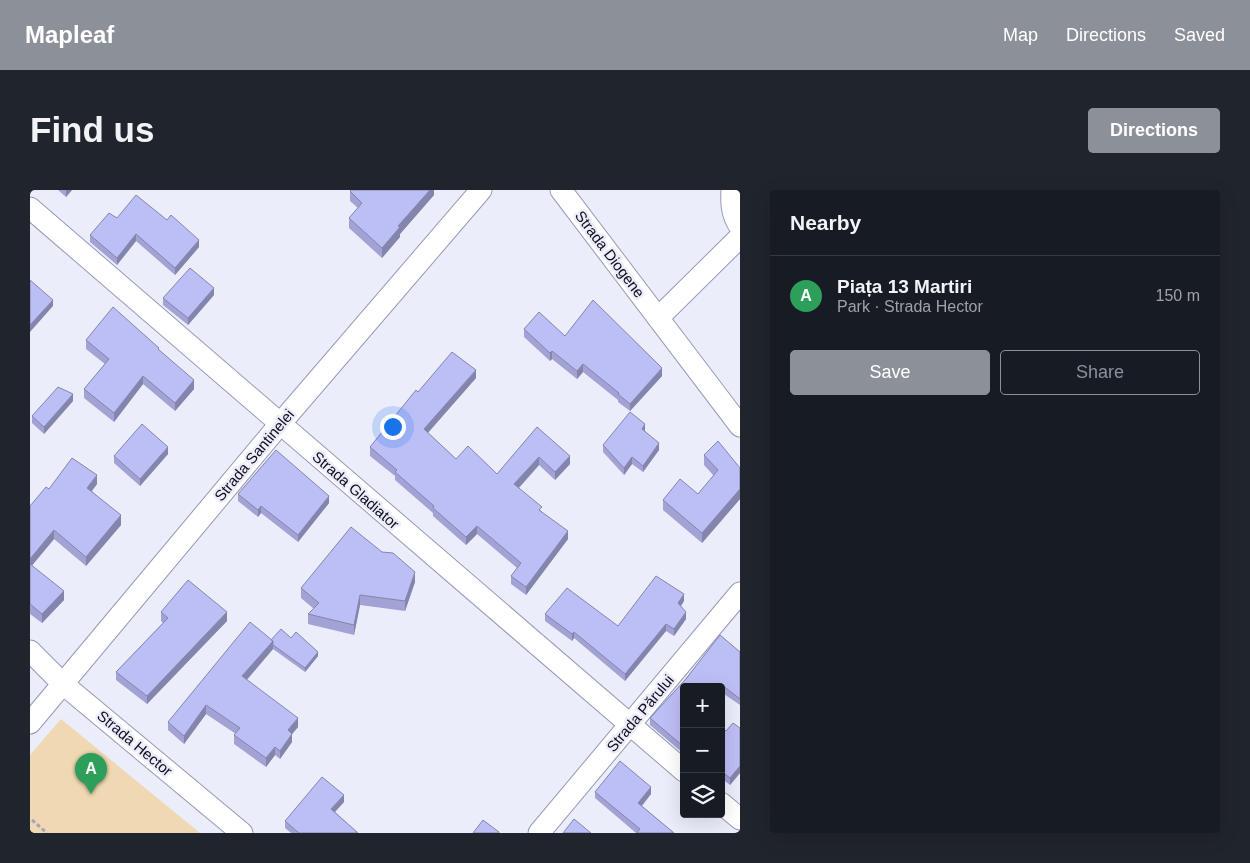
<!DOCTYPE html>
<meta charset="utf-8">
<style>
:root{--surface:#171b24;--page:#20242c;--text:#f1f3f6;--muted:#9ea1a6;--line:#363941;--accent:#8c9099}
body{margin:0;font-family:Helvetica,sans-serif;background:var(--page);color:var(--text)}
.controls{position:absolute;right:15px;bottom:15px;display:grid;overflow:hidden;border-radius:5px;box-shadow:0 5px 20px #0002}
.controls button{width:45px;height:45px;display:grid;place-items:center;padding:0;border:0;border-bottom:1px solid var(--line);background:var(--surface);color:var(--text);font:25px sans-serif}
.you{position:absolute;left:362px;top:236px;width:18px;height:18px;margin:-12px;border:4px solid #fff;border-radius:50%;background:#1a73e8;box-shadow:0 0 0 8px #1a73e833}
.badge{display:grid;place-items:center;width:32px;height:32px;border-radius:50%;background:var(--accent);color:#fff;font-size:16px;font-weight:700}
.pin{position:absolute;translate:-50% -41px;filter:drop-shadow(0 1px 2px #0008)}
.pin::after{content:'';position:absolute;top:26px;width:18px;height:15px;background:inherit;clip-path:polygon(0 0,100% 0,50% 100%)}
.list{margin:0;padding:0;list-style:none}
h2{display:flex;justify-content:space-between;align-items:center;height:65px;margin:0;padding:0 20px;font-size:21px}
h2 small{font-size:16px;font-weight:400;color:var(--muted)}
.list li{display:grid;grid-template-columns:32px 1fr auto;gap:15px;align-items:center;box-sizing:border-box;height:80px;padding:0 20px;border-top:1px solid var(--line)}
.list b{display:block;font-size:19px;white-space:nowrap}
.list p{margin:0;font-size:16px;white-space:nowrap;color:var(--muted)}
.list em{font-size:16px;font-style:normal;color:var(--muted)}
.actions{display:flex;gap:10px;padding:15px 20px}
.actions a{flex:1;padding:11px 0;border:1px solid var(--accent);border-radius:5px;text-align:center;font-size:18px;color:var(--accent)}
.actions .main{background:var(--accent);color:#fff}
.icon{flex:none;width:28px;height:28px;fill:none;stroke:currentColor;stroke-width:2;stroke-linecap:round;stroke-linejoin:round}
.map{position:relative;flex:none;width:710px;height:643px;overflow:hidden;border-radius:5px}
header{display:flex;align-items:center;gap:30px;box-sizing:border-box;height:70px;padding:0 25px;background:var(--accent);color:#fff}
header strong{font-size:24px}
nav{display:flex;gap:28px;margin-inline-start:auto;font-size:18px}
.intro{display:flex;align-items:center;justify-content:space-between;box-sizing:border-box;height:120px;padding:0 30px}
h1{margin:0;font-size:35px}
.button{padding:12px 22px;border-radius:5px;background:var(--accent);color:#fff;font-size:18px;font-weight:700}
main{display:flex;gap:30px;padding:0 30px}
aside{flex:1;background:var(--surface);border-radius:5px;box-shadow:0 5px 20px #0002}
.map>svg:first-child{display:block}
.green{fill:#f0d9b2}
.lines{fill:none;stroke-linecap:round;stroke-linejoin:round}
.street-casing{stroke:#9799b8;stroke-width:23}
.path{stroke:#a6a6b4;stroke-width:3;stroke-dasharray:4 2.5;stroke-linecap:butt}
.street{stroke:#fff;stroke-width:21}
.wall{fill:#a2a3d4}
.shaded-wall{fill:#8485ac}
.building{fill:#bcbef6;stroke:#8485ac}
.labels{text-anchor:middle;dominant-baseline:central;stroke-width:5;stroke-linejoin:round;paint-order:stroke}
.street-label{font-size:15px;fill:#0e0e1a;stroke:#ecedfb}
</style>
<header>
<strong>Mapleaf</strong>
<nav><a>Map</a><a>Directions</a><a>Saved</a></nav>
</header>
<div class="intro"><h1>Find us</h1><a class="button">Directions</a></div>
<main>
<div class="map">
<svg width="710" height="643" viewBox="0 0 710 643">
<rect width="100%" height="100%" fill="#ecedfb"/>
<polygon class="green" points="31,529 170,643 0,643 0,565"/>
<g class="lines">
<g class="street-casing">
<g id="street">
<polyline points="531,0 710,236"/>
<path d="M 702,0 C 701,14 702,25 710,37"/>
<polyline points="0,18 654,581"/>
<polyline points="628,128 710,47"/>
<polyline points="0,461 33,494 212,643"/>
<polyline points="0,533 250,234 451,0"/>
<polyline points="691,613 710,629"/>
<polyline points="509,643 710,403"/>
</g>
</g>
<polyline class="path" points="2,630 17,643"/>
<use href="#street" class="street"/>
</g>
<g class="wall">
<polygon points="28,0 42,0 36,7"/>
<polygon points="404,0 404,5 370,44 370,47 352,68 319,38 319,28 328,18 320,11 320,1"/>
<polygon points="87,28 169,57 145,85 106,51 87,75 60,52 60,45"/>
<polygon points="184,105 158,135 133,115 133,108"/>
<polygon points="494,139 535,146 632,186 600,221 588,212 588,210 553,182 547,189 522,169 520,171 494,147"/>
<polygon points="56,150 129,160 164,199 145,221 113,194 84,232 54,208 54,199 75,174 56,159"/>
<polygon points="446,188 398,243 426,269 467,284 507,237 540,274 525,290 509,275 489,298 538,349 496,405 481,394 481,386 487,378 447,344 436,355 403,326 403,323 365,290 365,286 340,266 340,257 388,202"/>
<polygon points="43,211 14,244 2,233 2,226"/>
<polygon points="615,240 615,241 629,260 613,282 602,274 594,285 573,262 573,255"/>
<polygon points="138,264 110,296 84,273 84,266"/>
<polygon points="674,265 710,278 710,309 672,353 633,320 633,310 668,304 684,286 674,275"/>
<polygon points="67,294 62,301 91,335 56,376 24,349 2,375 34,410 12,433 0,424 0,316 19,299"/>
<polygon points="208,304 299,313 268,352 231,323 228,327 208,311"/>
<polygon points="385,392 375,421 330,415 324,445 278,434 278,424 284,419 271,408 271,398"/>
<polygon points="654,411 651,416 656,429 644,446 636,441 595,491 544,448 542,451 515,431 515,424 588,436"/>
<polygon points="131,422 197,431 117,514 86,490 86,482 133,433 131,431"/>
<polygon points="690,445 710,462 710,515 691,502 691,497 654,497 654,564 620,535 620,528 655,490"/>
<polygon points="261,448 288,466 275,482 243,459 217,490 268,537 262,544 262,552 250,569 245,565 236,577 204,554 204,545 206,544 176,524 154,554 138,540 138,532 241,450"/>
<polygon points="691,537 696,541 710,538 710,583 700,595 691,588"/>
<polygon points="565,602 621,604 612,616 644,643 606,643 565,608"/>
<polygon points="314,612 305,622 328,643 261,643 255,638 255,631"/>
</g>
<g class="shaded-wall">
<polygon points="36,0 42,0 36,7"/>
<polygon points="400,0 404,0 404,5 370,44 370,47 352,68 352,58 368,36"/>
<polygon points="106,44 106,51 87,75 87,68"/>
<polygon points="169,50 169,57 145,85 145,78"/>
<polygon points="184,98 184,105 158,135 158,128"/>
<polygon points="23,110 23,116 0,142 0,135"/>
<polygon points="522,161 522,169 520,171 520,163"/>
<polygon points="553,174 553,182 547,189 547,181"/>
<polygon points="632,178 632,186 600,221 600,214"/>
<polygon points="446,180 446,188 394,247 394,239"/>
<polygon points="113,186 113,194 84,232 84,223"/>
<polygon points="164,190 164,199 145,221 145,213"/>
<polygon points="43,204 43,211 14,244 14,237"/>
<polygon points="615,234 615,240 612,246 612,239"/>
<polygon points="629,253 629,260 613,282 613,276"/>
<polygon points="138,257 138,264 110,296 110,289"/>
<polygon points="540,266 540,274 525,290 525,282"/>
<polygon points="509,267 509,275 484,303 484,294"/>
<polygon points="602,267 602,274 594,285 594,278"/>
<polygon points="67,285 67,294 57,307 57,298"/>
<polygon points="710,299 710,309 672,353 672,343"/>
<polygon points="299,306 299,313 268,352 268,345"/>
<polygon points="231,316 231,323 228,327 228,320"/>
<polygon points="91,325 91,335 56,376 56,367"/>
<polygon points="447,336 447,344 436,355 436,347"/>
<polygon points="24,340 24,349 0,378 0,369"/>
<polygon points="538,341 538,349 496,405 496,397"/>
<polygon points="385,382 385,392 375,421 375,411"/>
<polygon points="34,401 34,410 12,433 12,424"/>
<polygon points="654,404 654,411 648,420 648,413"/>
<polygon points="330,405 330,415 324,445 324,435"/>
<polygon points="197,422 197,431 117,514 117,506"/>
<polygon points="656,422 656,429 644,446 644,439"/>
<polygon points="636,434 636,441 595,491 595,484"/>
<polygon points="544,442 544,448 542,451 542,444"/>
<polygon points="243,451 243,459 212,495 212,486"/>
<polygon points="288,462 288,466 275,482 275,478"/>
<polygon points="176,515 176,524 154,554 154,546"/>
<polygon points="268,528 268,537 258,549 258,540"/>
<polygon points="262,544 262,552 250,569 250,561"/>
<polygon points="245,557 245,565 236,577 236,568"/>
<polygon points="710,576 710,583 700,595 700,588"/>
<polygon points="621,597 621,604 608,620 608,613"/>
<polygon points="314,605 314,612 301,626 301,619"/>
</g>
<g class="building">
<polygon points="321,0 400,0 368,36 370,37 352,58 319,28 332,13 320,1"/>
<polygon points="106,5 137,30 141,25 169,50 145,78 106,44 87,68 60,45 79,23 87,28"/>
<polygon points="160,78 184,98 158,128 133,108"/>
<polygon points="0,90 23,110 0,135"/>
<polygon points="563,110 632,178 600,214 588,204 589,203 553,174 547,181 522,161 520,163 494,139 509,122 535,146"/>
<polygon points="83,117 129,158 128,159 164,190 145,213 113,186 84,223 54,199 79,169 56,150"/>
<polygon points="422,162 446,180 394,239 426,269 438,256 467,284 507,237 540,266 525,282 509,267 484,294 512,317 509,320 538,341 496,397 481,386 491,373 447,336 436,347 403,318 404,316 365,282 367,280 340,257 386,200 388,202"/>
<polygon points="28,197 43,204 14,237 2,226"/>
<polygon points="600,222 615,234 612,239 629,253 613,276 602,267 594,278 573,255"/>
<polygon points="112,234 138,257 110,289 84,266"/>
<polygon points="688,251 710,278 710,299 672,343 633,310 650,289 668,304 688,280 674,265"/>
<polygon points="246,260 299,306 268,345 231,316 228,320 208,304"/>
<polygon points="42,268 67,285 57,298 91,325 56,367 24,340 0,369 0,316 16,297 19,299"/>
<polygon points="321,337 352,362 363,363 385,382 375,411 330,405 324,435 278,424 289,413 271,398"/>
<polygon points="0,374 34,401 12,424 0,414"/>
<polygon points="626,386 654,404 648,413 656,422 644,439 636,434 595,484 544,442 542,444 515,424 537,398 588,436"/>
<polygon points="158,390 197,422 117,506 86,482 138,428 131,422"/>
<polygon points="220,432 243,451 212,486 268,528 258,540 262,544 250,561 245,557 236,568 204,545 210,538 176,515 154,546 138,532"/>
<polygon points="251,439 261,448 266,442 288,462 275,478 243,455 243,451 241,450"/>
<polygon points="690,445 710,462 710,509 692,495 690,497 654,497 654,557 620,528 655,490"/>
<polygon points="703,533 710,538 710,576 700,588 691,581 691,537 696,541"/>
<polygon points="590,571 621,597 608,613 644,643 607,643 610,639 565,602"/>
<polygon points="292,587 314,605 301,619 328,643 269,643 255,631"/>
<polygon points="544,629 561,643 533,643"/>
<polygon points="453,630 469,642 469,643 443,643"/>
</g>
<g class="labels">
<g class="street-label">
<text transform="translate(580 64) rotate(53)">Strada Diogene</text>
<text transform="translate(224 265) rotate(-50)">Strada Santinelei</text>
<text transform="translate(326 300) rotate(41)">Strada Gladiator</text>
<text transform="translate(610 523) rotate(-50)">Strada Părului</text>
<text transform="translate(105 553) rotate(40)">Strada Hector</text>
</g>
</g>
</svg>
<div class="controls">
<button>+</button>
<button>−</button>
<button><svg class="icon" aria-label="layers" viewBox="0 0 24 24"><path d="M12 4l9 5-9 5-9-5zM3 14l9 5 9-5"/></svg></button>
</div>
<div class="you"></div>
<div class="pin badge" style="left:61px;top:604px;background:#2e9e5b">A</div>
</div>
<aside>
<h2>Nearby<small></small></h2>
<ul class="list">
<li><span class="badge" style="background:#2e9e5b">A</span><div><b>Piața 13 Martiri</b><p>Park · Strada Hector</p></div><em>150 m</em></li>
</ul>
<div class="actions"><a class="main">Save</a><a>Share</a></div>
</aside>
</main>
